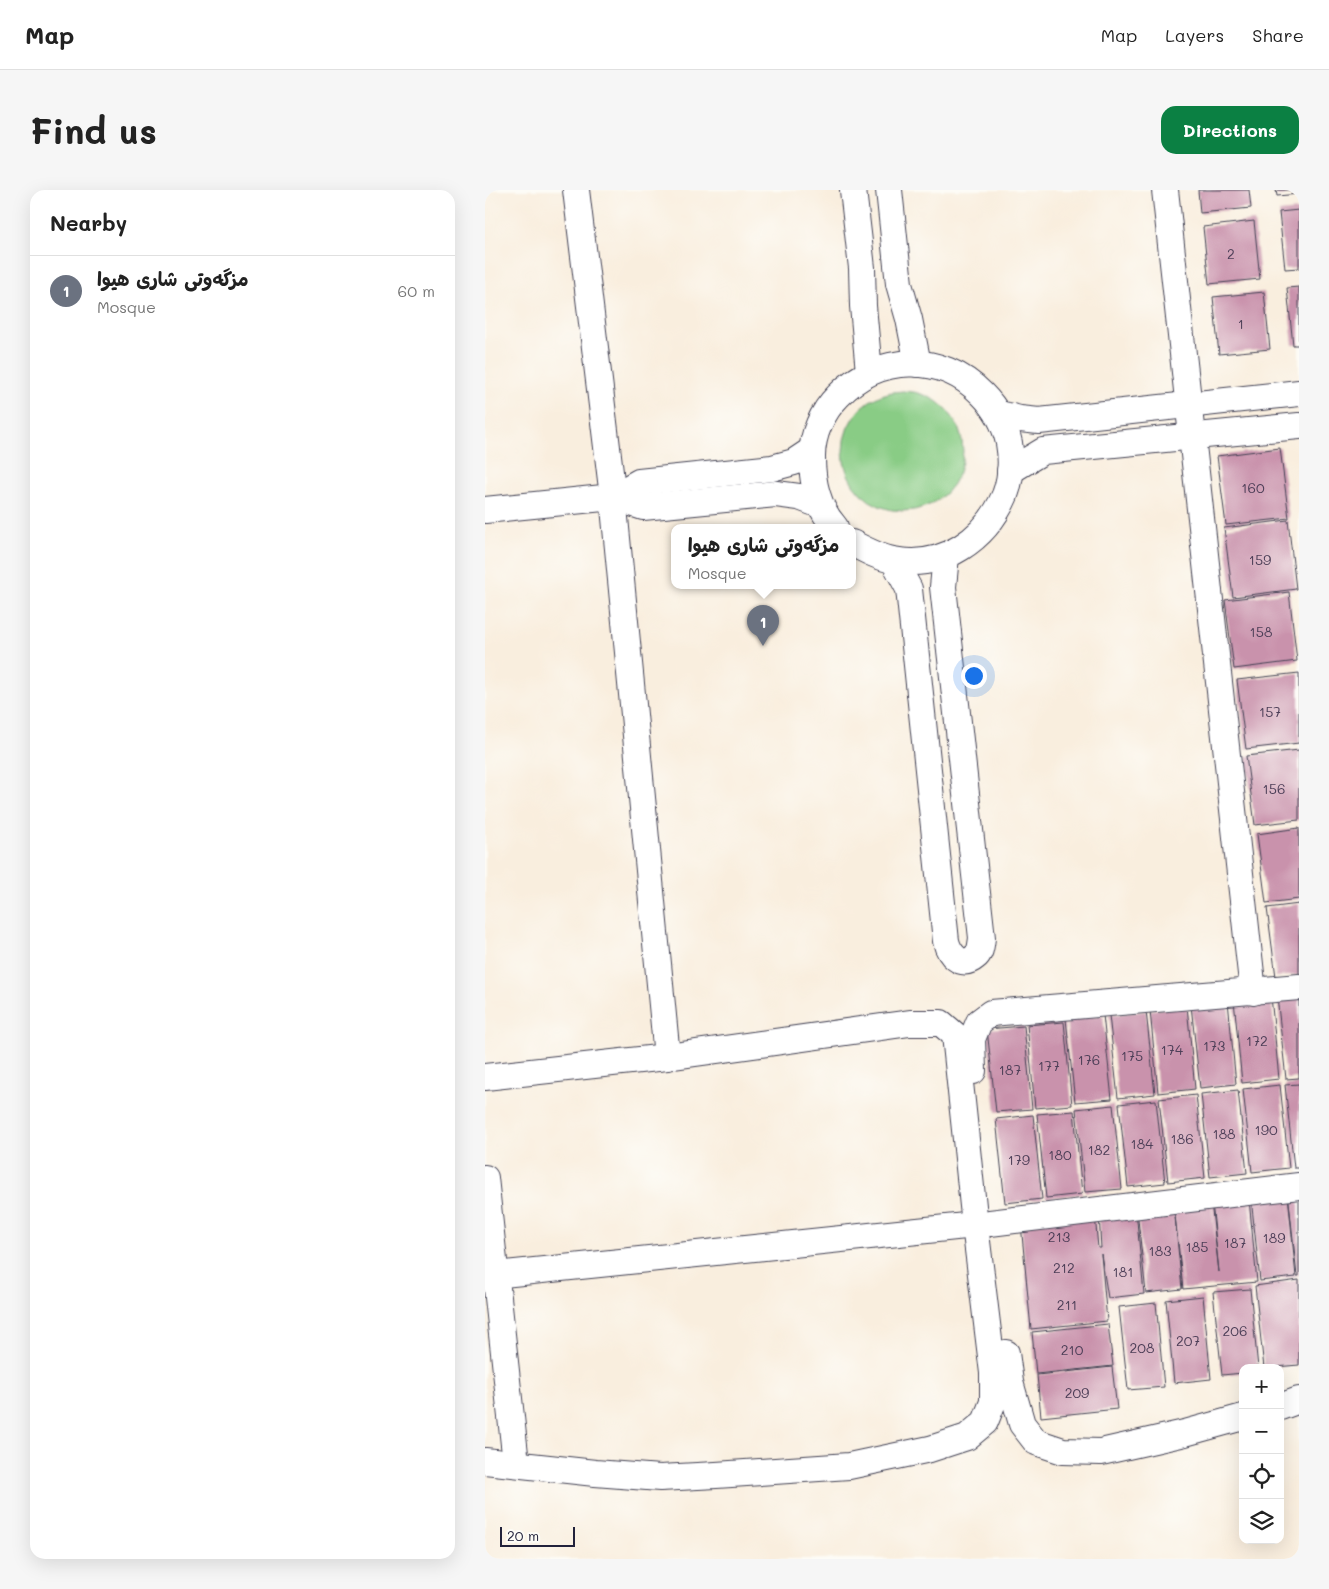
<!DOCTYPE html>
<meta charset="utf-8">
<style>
:root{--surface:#fff;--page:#f6f6f6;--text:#222;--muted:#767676;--line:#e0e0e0;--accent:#0b8043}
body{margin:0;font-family:Mali,"Playpen Sans Arabic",sans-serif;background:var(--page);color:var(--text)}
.controls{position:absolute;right:15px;bottom:15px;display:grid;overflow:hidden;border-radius:10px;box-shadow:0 5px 20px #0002}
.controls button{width:45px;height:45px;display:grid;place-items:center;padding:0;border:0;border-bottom:1px solid var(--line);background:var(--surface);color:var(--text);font:25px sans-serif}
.scale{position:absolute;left:15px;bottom:12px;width:75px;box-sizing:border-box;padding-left:5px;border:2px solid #22223b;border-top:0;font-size:14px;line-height:18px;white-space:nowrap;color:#22223b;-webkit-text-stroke:4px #fdfcf7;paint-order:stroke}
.you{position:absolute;left:488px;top:485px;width:18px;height:18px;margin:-12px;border:4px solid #fff;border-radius:50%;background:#1a73e8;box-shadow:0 0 0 8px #1a73e833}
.badge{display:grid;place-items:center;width:32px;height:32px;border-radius:50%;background:var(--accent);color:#fff;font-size:16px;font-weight:700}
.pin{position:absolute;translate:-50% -41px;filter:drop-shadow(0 1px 2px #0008)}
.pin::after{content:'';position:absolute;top:26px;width:18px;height:15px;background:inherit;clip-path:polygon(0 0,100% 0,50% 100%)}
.popup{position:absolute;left:186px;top:334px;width:185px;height:65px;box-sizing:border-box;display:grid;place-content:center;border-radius:10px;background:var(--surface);filter:drop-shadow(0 1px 4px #0005);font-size:16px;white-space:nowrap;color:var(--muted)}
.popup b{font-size:19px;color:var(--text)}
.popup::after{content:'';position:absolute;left:50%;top:100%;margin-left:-10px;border:10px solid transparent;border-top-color:var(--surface)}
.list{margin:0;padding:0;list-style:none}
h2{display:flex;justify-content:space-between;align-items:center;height:65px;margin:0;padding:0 20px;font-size:21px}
h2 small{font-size:16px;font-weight:400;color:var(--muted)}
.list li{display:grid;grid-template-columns:32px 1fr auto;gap:15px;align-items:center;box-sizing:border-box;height:70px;padding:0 20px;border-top:1px solid var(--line)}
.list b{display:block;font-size:19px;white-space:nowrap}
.list p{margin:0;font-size:16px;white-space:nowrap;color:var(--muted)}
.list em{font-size:16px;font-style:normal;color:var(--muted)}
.icon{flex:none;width:28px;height:28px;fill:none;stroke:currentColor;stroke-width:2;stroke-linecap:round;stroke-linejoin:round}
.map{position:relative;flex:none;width:814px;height:1369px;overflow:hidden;border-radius:15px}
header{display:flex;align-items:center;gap:30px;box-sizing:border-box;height:70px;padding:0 25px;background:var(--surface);border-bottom:1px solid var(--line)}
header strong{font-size:24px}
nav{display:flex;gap:28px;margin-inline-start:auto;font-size:18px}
.intro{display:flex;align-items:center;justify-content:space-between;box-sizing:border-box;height:120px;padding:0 30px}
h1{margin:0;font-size:35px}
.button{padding:12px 22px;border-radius:15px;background:var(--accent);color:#fff;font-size:18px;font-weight:700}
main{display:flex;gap:30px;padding:0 30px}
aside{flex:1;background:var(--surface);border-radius:15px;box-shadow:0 5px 20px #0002}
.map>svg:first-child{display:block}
.green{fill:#89cc85;stroke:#567760}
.building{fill:#c992ac}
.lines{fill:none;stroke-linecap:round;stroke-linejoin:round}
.minor-casing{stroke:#424153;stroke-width:28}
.minor{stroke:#fff;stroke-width:26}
.labels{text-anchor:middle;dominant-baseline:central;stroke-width:4.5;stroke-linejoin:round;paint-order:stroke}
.number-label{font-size:14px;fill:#4c3e57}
</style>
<header>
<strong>Map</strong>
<nav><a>Map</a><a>Layers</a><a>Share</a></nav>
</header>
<div class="intro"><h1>Find us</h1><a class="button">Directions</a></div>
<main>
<aside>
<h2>Nearby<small></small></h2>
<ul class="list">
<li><span class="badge" style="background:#6b7280">1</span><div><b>مزگەوتی شاری هیوا</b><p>Mosque</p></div><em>60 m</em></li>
</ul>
</aside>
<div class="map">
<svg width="814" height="1369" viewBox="0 0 814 1369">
<rect width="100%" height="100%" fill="#fdfcf7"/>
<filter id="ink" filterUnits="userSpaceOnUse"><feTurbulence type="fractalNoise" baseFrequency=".02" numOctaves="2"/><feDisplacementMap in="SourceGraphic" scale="10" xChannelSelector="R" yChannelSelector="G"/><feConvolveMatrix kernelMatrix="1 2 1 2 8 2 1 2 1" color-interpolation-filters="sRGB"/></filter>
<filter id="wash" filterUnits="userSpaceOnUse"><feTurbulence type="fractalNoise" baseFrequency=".0096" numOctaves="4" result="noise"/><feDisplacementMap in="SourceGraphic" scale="20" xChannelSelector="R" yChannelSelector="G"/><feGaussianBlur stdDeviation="1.12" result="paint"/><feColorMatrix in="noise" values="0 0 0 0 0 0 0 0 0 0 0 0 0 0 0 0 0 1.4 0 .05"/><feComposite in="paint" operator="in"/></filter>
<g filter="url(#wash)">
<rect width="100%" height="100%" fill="#f9eede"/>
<circle class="green" cx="418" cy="261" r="60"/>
<g id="blocks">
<g class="building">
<polygon points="713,0 764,0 766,18 715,23"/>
<polygon points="791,0 814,0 814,4 792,6"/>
<polygon points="814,20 814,78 800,79 794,22"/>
<polygon points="769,31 775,89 724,94 718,37"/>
<polygon points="814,97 814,155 808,155 802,98"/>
<polygon points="779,102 785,159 734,164 728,107"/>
<polygon points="795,258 804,328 741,335 732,266"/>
<polygon points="803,330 811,399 748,407 739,338"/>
<polygon points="804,402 812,471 749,479 740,410"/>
<polygon points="814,483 814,553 761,559 752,490"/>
<polygon points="814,560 814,630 770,635 761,566"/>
<polygon points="814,638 814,709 781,713 772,644"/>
<polygon points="814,714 814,785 791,787 782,718"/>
<polygon points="814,804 814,888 801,889 792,806"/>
<polygon points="786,806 794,889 757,893 749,810"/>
<polygon points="743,811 751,894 715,898 706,815"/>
<polygon points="702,816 710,899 673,903 665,820"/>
<polygon points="661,821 670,904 633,908 624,825"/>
<polygon points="618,825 627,909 590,912 581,829"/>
<polygon points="579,832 587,915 550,918 542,835"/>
<polygon points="539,836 547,919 511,922 502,839"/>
<polygon points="814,894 814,978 809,978 800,895"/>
<polygon points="795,895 804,978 767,982 758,899"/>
<polygon points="753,900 762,983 725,987 716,904"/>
<polygon points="711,905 720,988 683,992 674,909"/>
<polygon points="671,910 680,993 643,997 634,914"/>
<polygon points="628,915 637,999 600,1002 591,919"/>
<polygon points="589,921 597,1004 561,1008 552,924"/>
<polygon points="548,925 557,1009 520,1013 511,929"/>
<polygon points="814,1002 814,1086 812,1086 803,1003"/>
<polygon points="803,1004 811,1087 775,1091 766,1008"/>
<polygon points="764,1009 772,1092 698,1099 689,1016 726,1012 734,1082 727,1012"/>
<polygon points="689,1016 697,1099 661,1103 652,1020"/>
<polygon points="651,1021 659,1104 623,1108 616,1064 622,1131 546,1139 536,1034 610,1025 613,1058 616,1058 614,1024"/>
<polygon points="814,1090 814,1175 779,1178 770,1096"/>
<polygon points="765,1099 773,1178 758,1178 758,1183 737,1185 728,1102"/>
<polygon points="718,1106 726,1189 689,1193 681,1110"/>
<polygon points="671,1113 679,1197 643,1200 634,1117"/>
<polygon points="623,1134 628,1176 551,1184 547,1142"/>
<polygon points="627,1177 632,1219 556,1227 552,1185"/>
</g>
</g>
</g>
<g filter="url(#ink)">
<use href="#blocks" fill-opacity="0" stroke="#424153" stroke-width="1"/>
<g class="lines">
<g class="minor-casing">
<g id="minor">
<polyline points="91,0 128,307 182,867"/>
<polyline points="368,0 377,78 378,116 384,182"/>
<polyline points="404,0 414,94 424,129 433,174"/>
<polyline points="680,0 768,802"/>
<polyline points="514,224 535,229 554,231 814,203"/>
<polyline points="525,281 558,261 814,236"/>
<polyline points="128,307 158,317 291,304 314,307 335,315"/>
<polyline points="0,320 128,307 154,292 287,278 309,272 327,260"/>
<path d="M 350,337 C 333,318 327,292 327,267 C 327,245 337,222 353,206 C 393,164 456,162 497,204 C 511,218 520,234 524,253 C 527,270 526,289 520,305 C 501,349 458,380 408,370 C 393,367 380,360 367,353"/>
<path d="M 409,371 L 424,399 L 461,751 C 464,764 476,779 490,767 C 496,763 496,754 497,748 L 458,397 L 461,366"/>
<polyline points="488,881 487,849 494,832 506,823 814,797"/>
<polyline points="0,887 182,867 425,833 456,833 470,845 490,1035 508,1183 508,1212 500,1232 482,1247 445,1259 364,1276 231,1285 175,1288 110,1283 0,1271"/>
<polyline points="0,988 31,1273"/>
<polyline points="505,1033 814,996"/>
<polyline points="10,1085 490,1035"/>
<polyline points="521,1163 525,1192 537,1234 551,1252 578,1261 616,1262 700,1243 758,1227"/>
<polyline points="795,1217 814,1210"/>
</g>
</g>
<use href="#minor" class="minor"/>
</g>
</g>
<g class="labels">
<g class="number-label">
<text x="746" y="63">2</text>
<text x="756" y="133">1</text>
<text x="768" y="297">160</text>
<text x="775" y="369">159</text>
<text x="776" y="441">158</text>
<text x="785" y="521">157</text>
<text x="789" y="598">156</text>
<text x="772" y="850">172</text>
<text x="729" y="855">173</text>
<text x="687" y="859">174</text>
<text x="647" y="865">175</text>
<text x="604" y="869">176</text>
<text x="564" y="875">177</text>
<text x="525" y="879">187</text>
<text x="781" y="939">190</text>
<text x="739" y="943">188</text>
<text x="697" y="948">186</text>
<text x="657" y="953">184</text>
<text x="614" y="959">182</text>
<text x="575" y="964">180</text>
<text x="534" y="969">179</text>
<text x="574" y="1046">213</text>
<text x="789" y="1047">189</text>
<text x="750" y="1052">187</text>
<text x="712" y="1056">185</text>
<text x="675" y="1060">183</text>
<text x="579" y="1077">212</text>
<text x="638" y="1081">181</text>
<text x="582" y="1114">211</text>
<text x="750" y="1140">206</text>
<text x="703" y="1150">207</text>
<text x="657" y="1157">208</text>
<text x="587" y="1159">210</text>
<text x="592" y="1202">209</text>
</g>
</g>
</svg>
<div class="controls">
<button>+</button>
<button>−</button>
<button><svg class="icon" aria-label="locate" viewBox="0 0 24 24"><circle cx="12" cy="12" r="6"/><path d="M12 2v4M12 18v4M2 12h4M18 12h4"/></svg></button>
<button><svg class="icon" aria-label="layers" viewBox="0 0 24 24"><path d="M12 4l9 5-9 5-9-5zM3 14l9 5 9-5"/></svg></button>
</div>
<div class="scale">20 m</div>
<div class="you"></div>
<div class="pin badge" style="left:278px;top:456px;background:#6b7280">1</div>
<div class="popup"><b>مزگەوتی شاری هیوا</b>Mosque</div>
</div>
</main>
